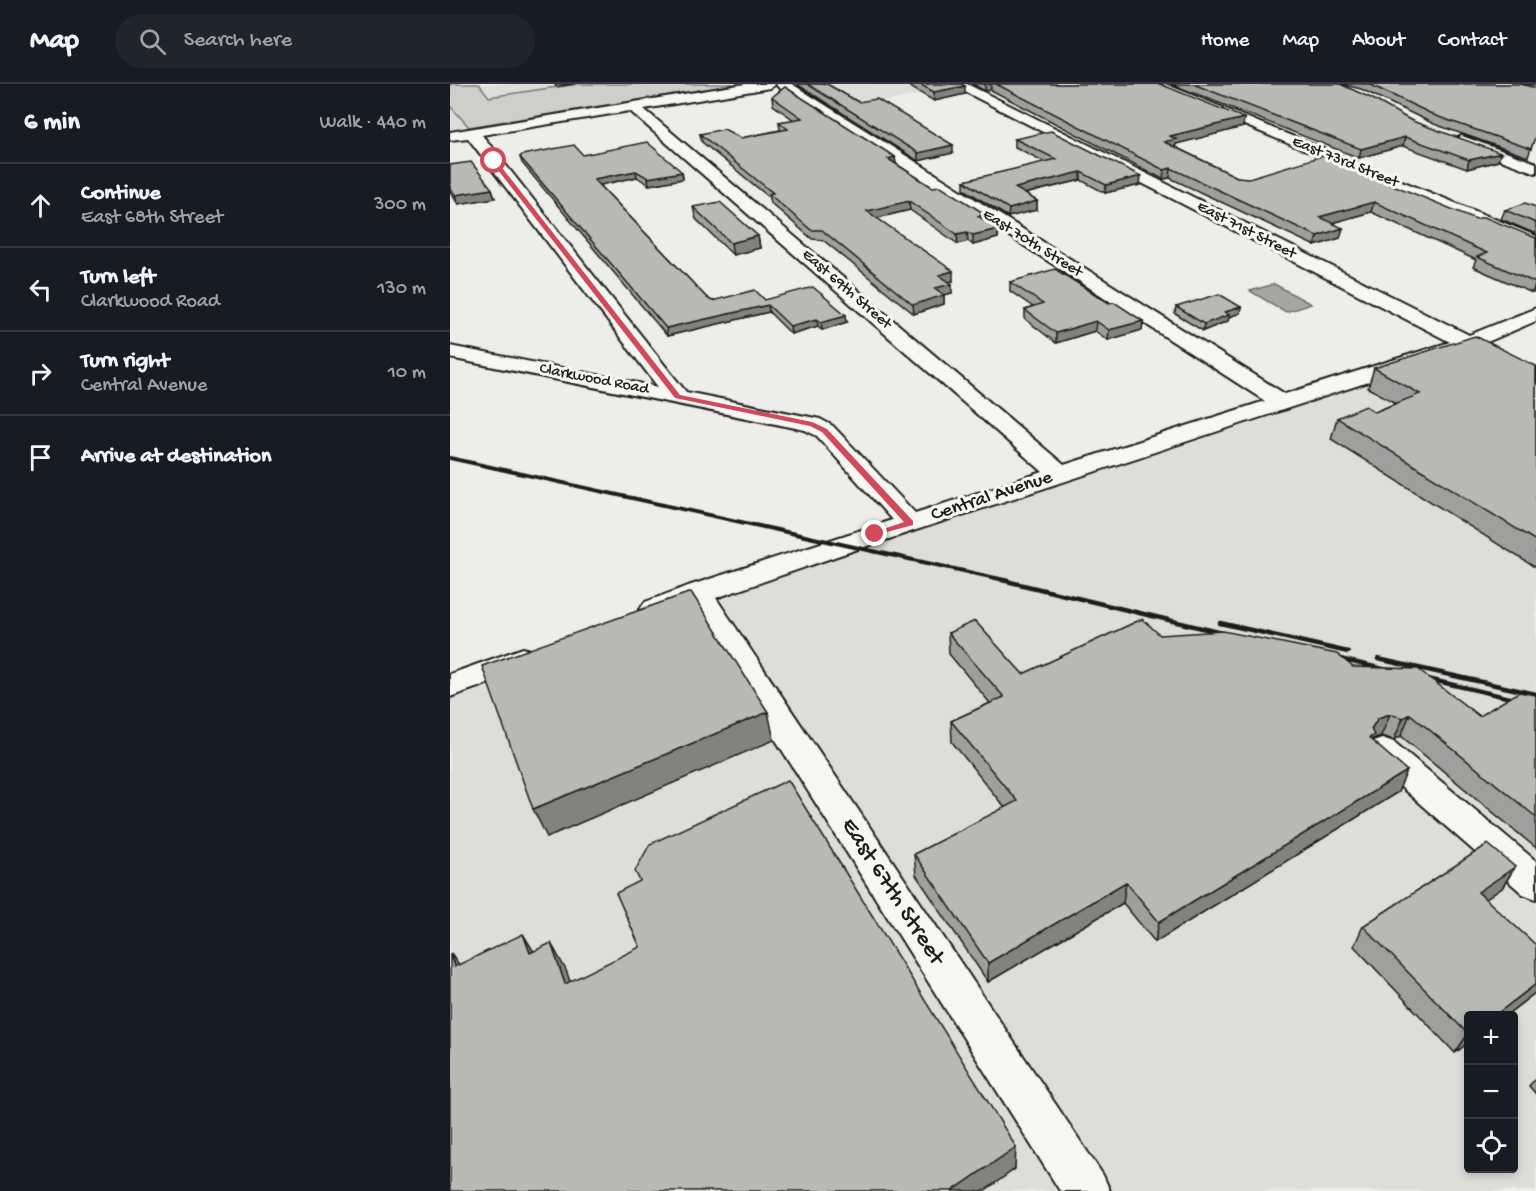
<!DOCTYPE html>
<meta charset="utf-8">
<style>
:root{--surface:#171b24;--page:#20242c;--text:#f1f3f6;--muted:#9ea1a6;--line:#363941}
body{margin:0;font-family:"Gochi Hand",sans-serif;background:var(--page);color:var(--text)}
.controls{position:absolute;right:18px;bottom:18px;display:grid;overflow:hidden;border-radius:6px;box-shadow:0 3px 9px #0003}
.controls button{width:54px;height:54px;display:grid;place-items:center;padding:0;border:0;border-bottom:2px solid var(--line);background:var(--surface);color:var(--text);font:30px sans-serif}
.stop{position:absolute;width:18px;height:18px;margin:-14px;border:4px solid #d1495b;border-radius:50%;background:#fff}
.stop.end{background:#d1495b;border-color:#fff;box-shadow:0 2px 6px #0008}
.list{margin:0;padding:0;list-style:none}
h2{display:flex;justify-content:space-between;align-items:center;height:78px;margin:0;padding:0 24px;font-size:26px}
h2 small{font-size:20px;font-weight:400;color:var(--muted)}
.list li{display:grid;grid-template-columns:39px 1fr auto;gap:18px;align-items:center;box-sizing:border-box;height:84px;padding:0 24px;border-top:2px solid var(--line)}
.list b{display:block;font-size:22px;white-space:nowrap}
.list p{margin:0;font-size:20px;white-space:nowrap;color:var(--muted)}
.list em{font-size:20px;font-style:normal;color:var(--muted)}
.icon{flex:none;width:33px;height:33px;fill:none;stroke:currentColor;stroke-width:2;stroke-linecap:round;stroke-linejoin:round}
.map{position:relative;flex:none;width:1086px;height:1107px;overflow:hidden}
header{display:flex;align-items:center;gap:36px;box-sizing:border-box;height:84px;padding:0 30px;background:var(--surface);border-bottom:2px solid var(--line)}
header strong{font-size:28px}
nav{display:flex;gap:33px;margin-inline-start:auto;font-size:21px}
.search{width:420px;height:54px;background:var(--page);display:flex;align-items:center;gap:15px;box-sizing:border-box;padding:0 21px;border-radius:33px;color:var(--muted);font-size:22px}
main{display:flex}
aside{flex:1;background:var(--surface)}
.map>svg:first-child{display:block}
.built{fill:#ddddda;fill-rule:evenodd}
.green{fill:#cececb;stroke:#757574;stroke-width:1.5}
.water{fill:#a6a6a3;stroke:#6f6f6d;stroke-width:1.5}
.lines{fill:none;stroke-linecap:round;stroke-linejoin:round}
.minor-casing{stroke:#1c1c1c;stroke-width:4}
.minor{fill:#f6f6f2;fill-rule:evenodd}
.rail-far1{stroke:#1c1c1c;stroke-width:4}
.rail{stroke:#1c1c1c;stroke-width:4.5}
.wall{fill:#9f9f9d;stroke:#1c1c1c;stroke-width:1.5}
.shaded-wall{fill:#82827f;stroke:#1c1c1c;stroke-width:1.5}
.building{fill:#b9b9b6;stroke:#1c1c1c;stroke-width:1.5}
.route{fill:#d1495b}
.labels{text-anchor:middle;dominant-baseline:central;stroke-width:6;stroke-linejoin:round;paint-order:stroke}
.far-street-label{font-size:16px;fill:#1c1c1c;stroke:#f6f6f2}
.street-label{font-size:20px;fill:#1c1c1c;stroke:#f6f6f2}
.near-street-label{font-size:24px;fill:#1c1c1c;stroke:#f6f6f2}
</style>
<header>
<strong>Map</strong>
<div class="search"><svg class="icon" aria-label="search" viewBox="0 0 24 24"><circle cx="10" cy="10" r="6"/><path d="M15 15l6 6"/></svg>Search here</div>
<nav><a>Home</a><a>Map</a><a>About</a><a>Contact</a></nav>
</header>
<main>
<aside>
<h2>6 min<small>Walk · 440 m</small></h2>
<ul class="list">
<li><svg class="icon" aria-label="ahead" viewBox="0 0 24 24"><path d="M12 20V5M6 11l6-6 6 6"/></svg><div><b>Continue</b><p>East 68th Street</p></div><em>300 m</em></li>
<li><svg class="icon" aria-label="left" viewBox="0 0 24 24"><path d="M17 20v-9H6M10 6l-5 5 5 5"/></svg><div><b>Turn left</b><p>Clarkwood Road</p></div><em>130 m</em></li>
<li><svg class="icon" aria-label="right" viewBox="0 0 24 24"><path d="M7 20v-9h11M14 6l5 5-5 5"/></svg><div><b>Turn right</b><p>Central Avenue</p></div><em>10 m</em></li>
<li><svg class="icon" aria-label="arrive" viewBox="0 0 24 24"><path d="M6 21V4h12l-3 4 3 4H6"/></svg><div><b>Arrive at destination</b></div></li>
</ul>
</aside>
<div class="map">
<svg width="1086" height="1107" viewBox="0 0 1086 1107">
<rect width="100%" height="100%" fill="#edede9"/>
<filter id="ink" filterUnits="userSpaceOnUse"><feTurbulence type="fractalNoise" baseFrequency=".0167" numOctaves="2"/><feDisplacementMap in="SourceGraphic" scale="12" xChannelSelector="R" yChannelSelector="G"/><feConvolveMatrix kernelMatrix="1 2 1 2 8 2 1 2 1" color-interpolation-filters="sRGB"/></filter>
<g filter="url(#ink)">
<g class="built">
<polygon points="0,0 320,0 0,52"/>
<polygon points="333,0 507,0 512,3 376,28"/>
<path d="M 1017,259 L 1086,293 L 1086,1107 L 0,1107 L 0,602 ZM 1018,932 L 1064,932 L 1064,1084 L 1018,1084 Z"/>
</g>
<polygon class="green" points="0,0 29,0 39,13 127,0 288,0 19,43 0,22"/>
<polygon class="water" points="824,200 861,220 836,228 800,207"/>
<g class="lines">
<g class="minor-casing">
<g id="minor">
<path d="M 295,0 L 342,0 L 835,310 L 1000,258 L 500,0 L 517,0 L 1019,251 L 1086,224 L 1086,237 L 1035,259 L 1086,284 L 1086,300 L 1016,266 L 393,470 L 266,514 L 653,1091 L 660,1107 L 610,1107 L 242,523 L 205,535 L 195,532 L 190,525 L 195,518 L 238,502 L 442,436 L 367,352 L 355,346 L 0,274 L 0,262 L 208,303 L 18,54 L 0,56 L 0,48 ZM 326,0 L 328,3 L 815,317 L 614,381 L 194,25 L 320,4 ZM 180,27 L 593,388 L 465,429 L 383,342 L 370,335 L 236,308 L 32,51 Z"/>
<polygon points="696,0 715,0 1086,152 1086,163"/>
<polygon points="1012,52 1086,79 1086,89 1007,60 1004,57 1007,54"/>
<polygon points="73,564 84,567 88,575 84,583 0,613 0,590"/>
<polygon points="932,654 944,658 1086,777 1086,815 1073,810 920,676 915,667 920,658"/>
</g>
</g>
<use href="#minor" class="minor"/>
<polyline class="rail-far1" points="0,374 559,497"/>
<g class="rail">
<polyline points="552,496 781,551"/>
<polyline points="770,539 898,568"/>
<polyline points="881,573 942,587"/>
<polyline points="928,575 1086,610"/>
<polyline points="965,592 1086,620"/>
</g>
</g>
<g class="wall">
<polygon points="348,0 377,0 408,18 503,69 468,77 348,1"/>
<polygon points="455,0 511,0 515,10 484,17"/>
<polygon points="522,0 710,0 793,43 726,60 725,63 787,93 1026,135 1086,154 1086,208 1082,209 1023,183 1026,176 921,128 882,139 890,154 865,162 720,94 713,95 541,6 535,7"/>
<polygon points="721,0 890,0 962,37 1048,77 1017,85 953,62 909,74"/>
<polygon points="890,0 1086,0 1086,1 1073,1 1086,50 1078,73 984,40 911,5"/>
<polygon points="322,13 445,73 446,80 548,145 548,154 523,161 518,157 508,160 460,126 427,134 503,197 499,198 502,209 494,211 494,220 464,230 373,156 362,155 321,119 320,114 252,58 250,50 291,54 330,46 329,38 344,36 323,21"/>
<polygon points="565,55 690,101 655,109 631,96 575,110 587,117 587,126 558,133 514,105 514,97 595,78 565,63"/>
<polygon points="133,71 232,88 233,95 199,101 187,93 150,101 257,214 262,217 315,216 397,238 372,246 368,242 341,250 319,228 217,252 72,79 70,73"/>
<polygon points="0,81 42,105 45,114 8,120 0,108"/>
<polygon points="243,123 308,152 310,164 283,171 246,135"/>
<polygon points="1086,123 1086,150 1051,135 1055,126"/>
<polygon points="560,198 659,219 693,237 692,246 658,256 645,247 606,259 575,235 575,226 583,223 560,207"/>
<polygon points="726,223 791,223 790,229 779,233 778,237 753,247 725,230"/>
<polygon points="1086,282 1086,484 881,355 887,334 925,328 946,319 918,304 924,284"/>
<polygon points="498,549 573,590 710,551 903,583 1029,632 1086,611 1086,764 951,652 944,656 931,652 922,655 922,656 948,708 705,858 673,819 538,898 466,791 464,770 555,724 502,658 501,637 540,619 499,570"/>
<polygon points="1065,783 1052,804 1036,815 1086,908 1055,932 1018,932 1018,959 1005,969 904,862 913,842"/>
<polygon points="1086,994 1086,1010 1079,1002"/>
</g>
<g class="shaded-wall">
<polygon points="105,0 125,0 106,3"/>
<polygon points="535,0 541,0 541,6 535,7"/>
<polygon points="515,2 515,10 484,17 484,8"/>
<polygon points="794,34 793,43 726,60 725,64 714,58 720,52"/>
<polygon points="955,53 953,62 909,74 911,65"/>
<polygon points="503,61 503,69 468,77 468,69"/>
<polygon points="1051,69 1048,77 1017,85 1019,76"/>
<polygon points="445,73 446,82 438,75"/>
<polygon points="721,84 720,94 713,95 714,86"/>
<polygon points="186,87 187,93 146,102 144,95"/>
<polygon points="232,88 233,95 199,101 198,94"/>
<polygon points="631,88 631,96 565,112 565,104"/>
<polygon points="691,92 690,101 655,109 656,101"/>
<polygon points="42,105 45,114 8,120 5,111"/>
<polygon points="459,117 460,126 418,136 417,127"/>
<polygon points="587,117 587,126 558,133 559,125"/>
<polygon points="924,118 921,128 867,143 869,133"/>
<polygon points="535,130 535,139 528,132"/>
<polygon points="893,144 890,154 865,162 867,152"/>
<polygon points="548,145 548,154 523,161 523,151"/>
<polygon points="517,148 518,157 508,160 507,150"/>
<polygon points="308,152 310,164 283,171 281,159"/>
<polygon points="503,187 503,197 490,200 489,191"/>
<polygon points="1086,199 1086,208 1082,209"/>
<polygon points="502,200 502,209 494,211 494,220 464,230 463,221 485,204"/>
<polygon points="318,221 319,228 217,252 216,244"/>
<polygon points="791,223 790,229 779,233 778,237 753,247 754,240 775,228"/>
<polygon points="396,231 397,238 372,246 371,238"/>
<polygon points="367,235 368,242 341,250 340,242"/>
<polygon points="646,237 645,247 606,259 606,249"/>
<polygon points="693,237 692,246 658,256 659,246"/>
<polygon points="318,628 324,656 97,753 83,725"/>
<polygon points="940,630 931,652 922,655 915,672 921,645 928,634"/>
<polygon points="960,630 951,652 944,656 953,634"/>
<polygon points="957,687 948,708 705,858 709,838"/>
<polygon points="1065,783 1052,804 1016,829 1028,808"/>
<polygon points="676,798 673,819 538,898 538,879"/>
<polygon points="73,850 89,876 80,869"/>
<polygon points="101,859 116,886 130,926 115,900"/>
<polygon points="1,869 19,895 4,883"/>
<polygon points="1086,900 1086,908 1055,932 1044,932"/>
<polygon points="1018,950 1018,959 1005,969"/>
<polygon points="566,1063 565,1085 534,1107 502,1107"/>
</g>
<g class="building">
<polygon points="357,0 377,0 408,18 427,15 503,61 468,69"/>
<polygon points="469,0 511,0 515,2 484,8"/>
<polygon points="546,0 710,0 794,34 720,52 726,55 714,58 787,93 799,94 872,72 1026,135 1034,133 1086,154 1086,199 1027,173 1037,169 924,118 869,133 893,144 867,152 721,84 714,86"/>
<polygon points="743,0 890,0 921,14 962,37 1051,69 1019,76 955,53 911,65"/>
<polygon points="919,0 1070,0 1086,4 1086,50 1081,65 986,32"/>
<polygon points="335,3 445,73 438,75 482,103 491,102 535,130 528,132 548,145 523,151 517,148 507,150 459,117 417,127 503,187 489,191 502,200 485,204 494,211 463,221 372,146 361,146 319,110 323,109 250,50 274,45 291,54 338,45 329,38 352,34 322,13"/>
<polygon points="601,47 691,92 656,101 631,88 565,104 587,117 559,125 514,97 606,75 565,55"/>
<polygon points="197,58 232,88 198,94 186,87 144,95 257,214 262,217 305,206 315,216 363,203 396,231 371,238 367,235 340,242 318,221 216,244 70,73 72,71 124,61 133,71"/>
<polygon points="21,78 42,105 5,111 0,104 0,81"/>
<polygon points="270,118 308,152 281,159 243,123"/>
<polygon points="1075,119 1086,123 1086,139 1055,126"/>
<polygon points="605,185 659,219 664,218 693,237 659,246 646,237 606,249 575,226 593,220 560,198"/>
<polygon points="769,210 791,223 775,228 779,231 754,240 726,223"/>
<polygon points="1025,252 1086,282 1086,457 887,334 916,322 925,328 970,310 924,284"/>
<polygon points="241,508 318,628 83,725 32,582"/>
<polygon points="692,535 710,551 773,547 887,570 903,583 968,585 1029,632 1069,608 1086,611 1086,733 960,630 953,634 940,630 928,634 921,645 924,651 919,654 957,687 709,838 676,798 538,879 464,770 567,717 501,637 554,613 498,549 525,537 573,590"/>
<polygon points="338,696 566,1063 502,1107 0,1107 0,869 4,883 73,850 80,869 101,859 115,900 190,863 166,809 190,797 185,787 200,760"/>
<polygon points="1038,760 1065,783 1028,808 1086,861 1086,900 1044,932 1018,932 1018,950 913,842"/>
</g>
</g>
<polygon class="route" points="46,76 230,311 362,338 377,345 463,437 463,441 422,452 422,449 454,438 372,348 360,342 225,314 41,77"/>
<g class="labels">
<g class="far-street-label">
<text transform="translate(895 79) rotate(22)">East 73rd Street</text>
<text transform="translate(796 147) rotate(27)">East 71st Street</text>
<text transform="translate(582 160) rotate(32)">East 70th Street</text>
<text transform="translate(396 206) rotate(41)">East 69th Street</text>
<text transform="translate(144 296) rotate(11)">Clarkwood Road</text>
</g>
<g class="street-label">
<text transform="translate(542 413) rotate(-18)">Central Avenue</text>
</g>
<g class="near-street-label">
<text transform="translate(442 808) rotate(57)">East 67th Street</text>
</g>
</g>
</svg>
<div class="controls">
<button>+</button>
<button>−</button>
<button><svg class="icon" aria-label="locate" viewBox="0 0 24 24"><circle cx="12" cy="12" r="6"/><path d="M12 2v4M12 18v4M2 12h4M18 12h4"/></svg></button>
</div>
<div class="stop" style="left:44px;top:77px"></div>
<div class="stop end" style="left:425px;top:450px"></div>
</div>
</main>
